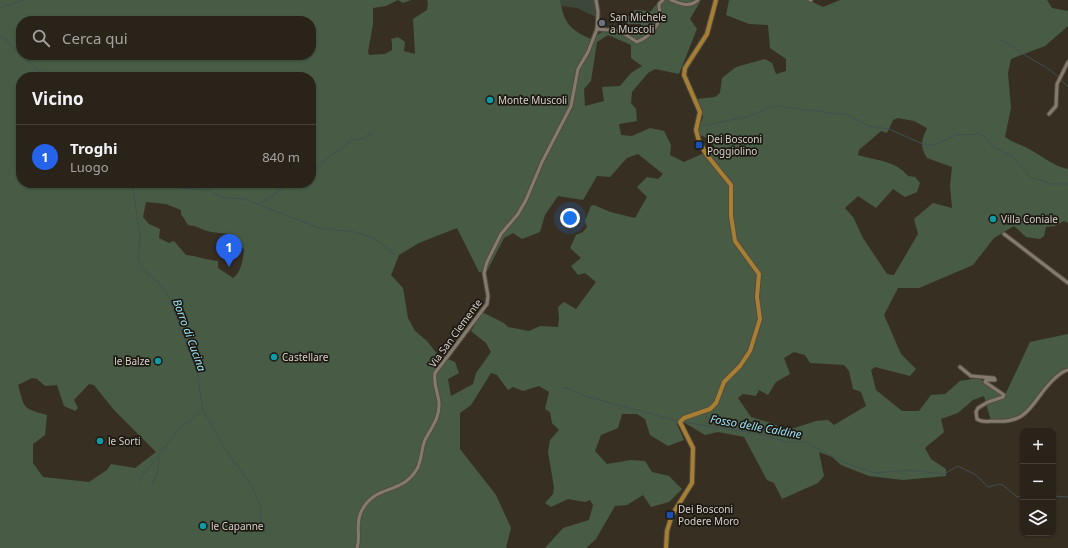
<!DOCTYPE html>
<html lang="it">
<meta charset="utf-8">
<style>
:root{--surface:#2a231a;--page:#362f27;--text:#f1f3f6;--muted:#a5a4a2;--line:#464039;--accent:#2563eb}
body{margin:0;font-family:"Noto Sans",sans-serif;background:var(--page);color:var(--text)}
.controls{position:absolute;right:12px;bottom:12px;display:grid;overflow:hidden;border-radius:8px;box-shadow:0 1px 3px #0004}
.controls button{width:36px;height:36px;display:grid;place-items:center;padding:0;border:0;border-bottom:1px solid var(--line);background:var(--surface);color:var(--text);font:20px sans-serif}
.you{position:absolute;left:570px;top:218px;width:14px;height:14px;margin:-10px;border:3px solid #fff;border-radius:50%;background:#1a73e8;box-shadow:0 0 0 6px #1a73e833}
.badge{display:grid;place-items:center;width:26px;height:26px;border-radius:50%;background:var(--accent);color:#fff;font-size:13px;font-weight:700}
.pin{position:absolute;translate:-50% -33px;filter:drop-shadow(0 1px 2px #0008)}
.pin::after{content:'';position:absolute;top:21px;width:14px;height:12px;background:inherit;clip-path:polygon(0 0,100% 0,50% 100%)}
.list{margin:0;padding:0;list-style:none}
h2{display:flex;justify-content:space-between;align-items:center;height:52px;margin:0;padding:0 16px;font-size:17px}
h2 small{font-size:13px;font-weight:400;color:var(--muted)}
.list li{display:grid;grid-template-columns:26px 1fr auto;gap:12px;align-items:center;box-sizing:border-box;height:64px;padding:0 16px;border-top:1px solid var(--line)}
.list b{display:block;font-size:15px;white-space:nowrap}
.list p{margin:0;font-size:13px;white-space:nowrap;color:var(--muted)}
.list em{font-size:13px;font-style:normal;color:var(--muted)}
.icon{flex:none;width:22px;height:22px;fill:none;stroke:currentColor;stroke-width:2;stroke-linecap:round;stroke-linejoin:round}
.map{position:relative;flex:none;width:1068px;height:548px;overflow:hidden}
.search{position:absolute;background:var(--surface);box-shadow:0 1px 3px #0004;left:16px;top:16px;width:300px;height:44px;display:flex;align-items:center;gap:10px;box-sizing:border-box;padding:0 14px;border-radius:16px;color:var(--muted);font-size:15px}
.panel{position:absolute;background:var(--surface);box-shadow:0 1px 3px #0004;left:16px;top:72px;width:300px;height:116px;border-radius:16px}
.map>svg:first-child{display:block}
.green{fill:#3c483a}
.forest{fill:#485c45;fill-rule:evenodd}
.lines{fill:none;stroke-linecap:round;stroke-linejoin:round}
.stream{stroke:#405052;stroke-width:1}
.minor-casing{stroke:#534b40;stroke-width:5}
.major-casing{stroke:#534b40;stroke-width:6}
.minor{stroke:#857b6d;stroke-width:3}
.major{stroke:#a77f32;stroke-width:4}
.worship-dot{fill:#6b7280;stroke:#1c1812;stroke-width:1.5}
.culture-dot{fill:#0f9aa8;stroke:#1c1812;stroke-width:1.5}
.transit-dot{fill:#1a4fb4;stroke:#1c1812;stroke-width:1.5}
.labels{text-anchor:middle;dominant-baseline:central;stroke-width:3.5;stroke-linejoin:round;paint-order:stroke}
.poi-label{font-size:10px;fill:#d7d1c9;stroke:#1c1812;text-anchor:start}
.street-label{font-size:10px;fill:#d7d1c9;stroke:#1c1812}
.water-label{font-size:11px;font-style:italic;fill:#9fe6f8;stroke:#1c1812}
</style>
<div class="map">
<svg width="1068" height="548" viewBox="0 0 1068 548">
<rect width="100%" height="100%" fill="#382f23"/>
<polygon class="green" points="560,0 594,0 596,17 577,8 561,6"/>
<path class="forest" d="M 0,0 L 411,0 L 403,3 L 398,0 L 386,6 L 373,8 L 373,24 L 368,52 L 369,55 L 385,54 L 392,50 L 392,43 L 391,39 L 398,37 L 405,42 L 404,51 L 415,54 L 413,19 L 427,10 L 428,1 L 426,0 L 560,0 C 564,23 570,30 591,39 L 602,32 L 620,33 L 626,30 L 641,30 L 641,24 L 626,24 L 625,17 L 634,14 L 634,10 L 651,11 L 660,0 L 699,0 L 700,2 L 690,19 L 697,29 L 679,74 L 655,69 L 648,73 L 632,92 L 631,103 L 636,109 L 637,121 L 619,124 L 621,135 L 632,136 L 650,128 L 664,131 L 671,145 L 670,155 L 684,162 L 715,148 L 711,140 L 700,135 L 698,130 L 703,117 L 697,99 L 715,97 L 720,93 L 722,78 L 736,67 L 765,59 L 772,63 L 776,74 L 786,71 L 786,59 L 770,48 L 768,25 L 749,24 L 726,15 L 729,0 L 808,0 L 823,7 L 840,0 L 1047,0 L 1052,8 L 1068,11 L 1068,26 L 1045,46 L 1011,59 L 1008,73 L 1011,108 L 1005,137 C 1014,143 1017,143 1025,147 C 1040,154 1052,166 1068,169 L 1068,223 L 1064,221 L 1055,226 L 1046,227 L 1044,236 L 1040,239 L 1026,237 L 1014,226 L 994,238 L 973,265 L 919,288 L 898,288 L 884,315 L 901,354 L 916,369 L 910,376 L 875,367 L 871,370 L 876,390 L 902,411 L 919,411 L 931,395 L 945,394 L 960,381 L 979,378 L 999,394 L 1005,395 L 1030,342 L 1068,334 L 1068,370 C 1045,374 1035,417 1009,422 C 1004,423 996,421 991,421 L 984,396 L 973,400 L 958,413 L 941,419 L 944,432 L 925,448 L 931,459 L 946,469 L 946,476 L 903,480 L 869,476 L 841,465 L 832,457 L 819,452 L 824,476 L 818,483 L 782,499 L 774,483 L 767,480 L 744,437 L 718,432 L 705,435 L 685,423 L 677,424 L 684,440 L 668,446 L 650,435 L 645,419 L 637,414 L 622,414 L 618,428 L 601,435 L 595,451 L 607,464 L 631,460 L 645,461 L 652,472 L 669,476 L 682,489 L 669,502 L 651,507 L 643,495 L 627,505 L 615,506 L 596,539 L 586,548 L 545,548 L 563,528 L 589,520 L 593,505 L 590,500 L 585,502 L 568,499 L 551,507 L 545,503 L 553,494 L 554,487 L 548,452 L 550,440 L 559,430 L 552,423 L 550,412 L 545,409 L 549,392 L 539,386 L 523,391 L 513,387 L 508,390 L 497,375 L 491,373 L 471,405 L 460,413 L 460,449 L 496,495 L 511,528 L 506,548 L 0,548 ZM 21,21 L 311,21 L 311,55 L 21,55 ZM 608,35 L 631,45 L 631,58 L 642,66 L 631,73 L 620,86 L 602,87 L 604,101 L 585,106 L 584,89 L 591,81 L 597,42 ZM 21,77 L 311,77 L 311,183 L 21,183 ZM 898,118 L 914,121 L 927,128 C 921,141 920,146 927,158 L 952,167 L 950,185 L 952,208 L 933,203 L 914,219 L 918,234 L 894,275 L 887,274 L 863,238 L 853,217 L 845,208 L 858,196 L 876,208 L 893,189 L 905,197 L 917,192 L 920,183 L 915,177 L 908,176 C 895,160 876,161 858,155 L 859,150 L 881,131 L 887,133 L 893,120 ZM 638,154 L 663,174 L 658,179 L 647,177 L 637,187 L 647,197 L 635,218 L 610,212 L 594,205 L 591,206 L 585,221 L 587,227 L 583,232 L 576,235 L 570,248 L 581,258 L 571,266 L 578,275 L 585,273 L 596,282 L 576,309 L 564,302 L 558,307 L 559,317 L 558,327 L 540,326 L 529,331 L 508,327 L 504,323 L 482,312 L 471,331 L 486,343 L 491,352 L 476,373 L 473,384 L 451,396 L 448,379 L 459,373 L 455,362 L 438,355 L 427,341 L 415,331 L 408,318 L 403,288 L 391,275 L 399,255 L 419,243 L 457,228 L 479,272 L 487,271 L 504,238 L 513,233 L 522,239 L 540,232 L 545,215 L 558,196 L 583,200 L 597,176 L 610,177 L 627,158 ZM 146,202 L 166,204 L 181,210 L 181,214 L 188,225 C 196,226 197,227 204,230 C 212,233 222,233 230,234 L 232,239 L 244,249 C 243,259 242,271 233,278 L 218,268 L 218,261 C 206,260 197,256 186,255 L 174,241 L 169,243 L 159,238 L 160,229 L 149,224 L 143,217 ZM 794,352 L 805,355 L 810,363 L 844,365 L 849,371 L 853,389 L 861,392 L 866,406 L 834,425 L 828,420 L 816,421 L 785,431 L 774,424 L 751,417 L 738,398 L 743,394 L 756,396 L 759,390 L 768,395 L 776,382 L 790,374 L 784,358 ZM 32,378 L 37,379 L 45,386 L 57,385 L 64,406 L 75,411 L 78,408 L 74,400 L 89,384 L 94,385 L 114,410 L 156,452 L 135,468 L 111,464 L 107,470 L 89,482 L 43,477 L 33,463 L 33,444 L 45,435 L 47,415 C 22,408 25,409 18,385 Z"/>
<g class="lines">
<g class="stream">
<polyline points="0,8 23,0"/>
<polyline points="0,35 21,54"/>
<path d="M 1001,40 C 1011,45 1016,50 1025,55 C 1037,63 1049,67 1059,78"/>
<polyline points="22,55 36,69 49,77"/>
<polyline points="1061,80 1068,87"/>
<path d="M 699,126 C 714,124 728,120 743,118 C 755,116 763,107 776,106 L 848,115 L 869,126 L 889,129 L 925,145 L 935,145 L 956,135 L 979,134 L 985,137 L 993,147 L 1012,156 L 1031,178 C 1039,179 1044,181 1051,184 C 1055,185 1062,183 1068,184"/>
<polyline points="311,172 329,156 342,149 352,140 361,139 373,132"/>
<polyline points="132,183 140,236 138,259 143,269 160,284 168,295 197,372 203,410 225,449 250,483 261,507 260,516 266,534"/>
<polyline points="135,183 151,186 161,183"/>
<polyline points="162,183 181,188 210,190 219,196 229,198 244,199 319,228 355,232 374,238 395,255"/>
<polyline points="260,204 286,186 298,183"/>
<polyline points="564,387 588,397 678,421"/>
<polyline points="683,422 760,434 787,442 805,442 846,463 875,473 908,470 944,474 958,466 976,475 988,487 999,484 1003,485 1017,497 1023,496"/>
<polyline points="138,482 179,429 203,410"/>
<polyline points="152,485 158,470 159,457"/>
<polyline points="1053,496 1068,497"/>
</g>
<g class="minor-casing">
<g id="minor">
<path d="M 671,0 C 680,4 690,8 698,0"/>
<polyline points="810,0 811,0"/>
<path d="M 597,29 L 620,31 L 637,42 C 648,37 658,28 660,16 C 660,12 659,8 659,4 L 663,0"/>
<polyline points="1049,114 1056,106 1057,84 1068,62"/>
<polyline points="1004,234 1068,283"/>
<path d="M 960,367 L 971,376 L 994,378 L 995,380 L 986,380 L 985,382 L 1004,395 L 1003,397 L 988,402 L 978,408 L 976,412 L 977,419 C 982,423 989,421 995,421 C 1031,424 1032,399 1055,378 C 1059,375 1062,371 1068,370"/>
<path d="M 357,548 C 361,536 355,525 361,512 C 375,483 401,496 417,469 C 422,460 421,449 425,440 C 431,428 440,418 439,403 C 438,392 433,384 435,373 L 487,304 L 488,296 L 484,273 L 487,262 L 501,234 L 518,214 L 526,200 L 542,162 L 571,106 L 578,69 L 588,52 L 597,29 L 598,12 L 596,0"/>
</g>
</g>
<g class="major-casing">
<polyline id="major" points="666,548 667,531 672,515 692,483 693,448 680,422 684,418 710,409 716,403 724,382 740,366 750,351 760,319 757,297 759,274 735,241 731,216 731,185 706,154 699,141 696,130 700,112 684,75 685,68 707,34 716,0"/>
</g>
<use href="#minor" class="minor"/>
<use href="#major" class="major"/>
</g>
<circle class="worship-dot" cx="602" cy="23" r="4"/>
<g class="culture-dot">
<circle cx="490" cy="100" r="4"/>
<circle cx="993" cy="219" r="4"/>
<circle cx="274" cy="357" r="4"/>
<circle cx="158" cy="361" r="4"/>
<circle cx="100" cy="441" r="4"/>
<circle cx="203" cy="526" r="4"/>
</g>
<g class="transit-dot">
<rect x="695" y="141" width="8" height="8" rx="2"/>
<rect x="666" y="511" width="8" height="8" rx="2"/>
</g>
<g class="labels">
<g class="poi-label">
<text x="610" y="17">San Michele<tspan x="610" dy="12">a Muscoli</tspan></text>
<text x="498" y="100">Monte Muscoli</text>
<text x="707" y="139">Dei Bosconi<tspan x="707" dy="12">Poggiolino</tspan></text>
<text x="1001" y="219">Villa Coniale</text>
<text x="282" y="357">Castellare</text>
<text x="150" y="361" text-anchor="end">le Balze</text>
<text x="108" y="441">le Sorti</text>
<text x="678" y="509">Dei Bosconi<tspan x="678" dy="12">Podere Moro</tspan></text>
<text x="211" y="526">le Capanne</text>
</g>
<g class="street-label">
<text transform="translate(455 333) rotate(-54)">Via San Clemente</text>
</g>
<g class="water-label">
<text transform="translate(190 335) rotate(70)">Borro di Cucina</text>
<text transform="translate(756 426) rotate(10)">Fosso delle Caldine</text>
</g>
</g>
</svg>
<div class="controls">
<button>+</button>
<button>−</button>
<button><svg class="icon" aria-label="layers" viewBox="0 0 24 24"><path d="M12 4l9 5-9 5-9-5zM3 14l9 5 9-5"/></svg></button>
</div>
<div class="you"></div>
<div class="pin badge" style="left:229px;top:267px">1</div>
<div class="search"><svg class="icon" aria-label="search" viewBox="0 0 24 24"><circle cx="10" cy="10" r="6"/><path d="M15 15l6 6"/></svg>Cerca qui</div>
<section class="panel">
<h2>Vicino<small></small></h2>
<ul class="list">
<li><span class="badge">1</span><div><b>Troghi</b><p>Luogo</p></div><em>840 m</em></li>
</ul>
</section>
</div>
